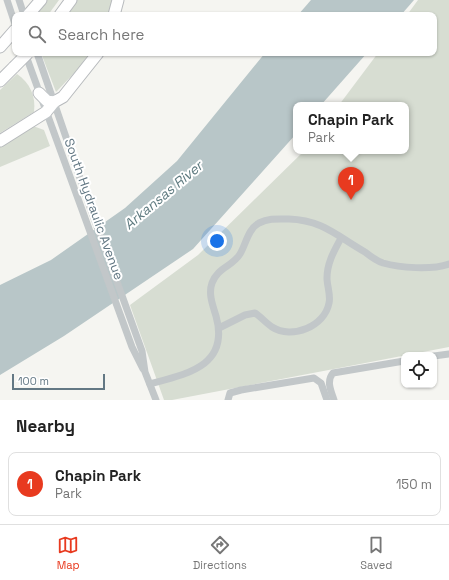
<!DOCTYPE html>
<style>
:root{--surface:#fff;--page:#f6f6f6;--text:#222;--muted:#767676;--line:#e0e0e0;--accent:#e83a1f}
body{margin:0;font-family:"Space Grotesk",sans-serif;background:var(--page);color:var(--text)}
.controls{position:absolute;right:12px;bottom:12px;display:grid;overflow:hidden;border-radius:8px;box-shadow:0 1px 3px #0004}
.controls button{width:36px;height:36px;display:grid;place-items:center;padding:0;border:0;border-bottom:1px solid var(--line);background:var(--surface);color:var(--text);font:20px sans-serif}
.scale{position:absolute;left:12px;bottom:10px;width:93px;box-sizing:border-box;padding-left:4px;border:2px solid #637884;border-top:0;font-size:11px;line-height:14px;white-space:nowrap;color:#637884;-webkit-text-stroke:3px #fff;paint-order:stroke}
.you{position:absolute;left:217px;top:241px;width:14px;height:14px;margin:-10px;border:3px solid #fff;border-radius:50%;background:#1a73e8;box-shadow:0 0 0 6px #1a73e833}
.badge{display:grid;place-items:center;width:26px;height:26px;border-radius:50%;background:var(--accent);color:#fff;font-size:13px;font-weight:700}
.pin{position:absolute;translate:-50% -33px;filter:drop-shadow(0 1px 2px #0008)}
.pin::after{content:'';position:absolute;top:21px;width:14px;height:12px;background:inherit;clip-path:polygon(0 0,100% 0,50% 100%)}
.popup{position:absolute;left:293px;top:102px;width:116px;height:52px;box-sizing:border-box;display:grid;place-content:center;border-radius:8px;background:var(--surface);filter:drop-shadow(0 1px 3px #0005);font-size:13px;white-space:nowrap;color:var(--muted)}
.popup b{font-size:15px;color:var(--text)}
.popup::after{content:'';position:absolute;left:50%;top:100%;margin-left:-8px;border:8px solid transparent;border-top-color:var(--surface)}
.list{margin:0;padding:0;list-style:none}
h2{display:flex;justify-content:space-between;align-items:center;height:52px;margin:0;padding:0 16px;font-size:17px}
h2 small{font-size:13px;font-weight:400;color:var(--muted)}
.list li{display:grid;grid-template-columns:26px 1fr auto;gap:12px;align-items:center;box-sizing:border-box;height:64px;margin:0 8px 8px;padding:0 8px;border:1px solid var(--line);border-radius:8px}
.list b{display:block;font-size:15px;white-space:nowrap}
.list p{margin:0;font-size:13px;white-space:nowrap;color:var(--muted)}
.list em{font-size:13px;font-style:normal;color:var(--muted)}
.icon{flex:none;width:22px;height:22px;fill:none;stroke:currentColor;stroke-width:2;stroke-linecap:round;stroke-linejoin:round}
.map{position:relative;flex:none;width:449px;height:400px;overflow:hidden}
.search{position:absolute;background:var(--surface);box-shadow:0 1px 3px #0004;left:12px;right:12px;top:12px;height:44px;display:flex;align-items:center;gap:10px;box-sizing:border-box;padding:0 14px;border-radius:8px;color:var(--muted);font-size:15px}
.sheet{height:124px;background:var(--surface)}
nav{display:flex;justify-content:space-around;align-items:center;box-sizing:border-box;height:56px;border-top:1px solid var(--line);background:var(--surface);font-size:11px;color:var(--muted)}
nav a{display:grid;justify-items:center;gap:2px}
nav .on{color:var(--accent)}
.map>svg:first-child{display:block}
.green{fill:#d7ddd2}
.water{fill:#b8c6c8}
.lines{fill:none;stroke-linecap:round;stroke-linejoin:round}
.highway-casing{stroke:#b7babd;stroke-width:13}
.minor{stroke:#c2c7c9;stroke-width:7}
.highway{stroke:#fff;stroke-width:11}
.highway-bridge-casing{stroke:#b7babd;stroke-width:13;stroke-linecap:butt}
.highway-bridge{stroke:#fff;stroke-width:11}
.labels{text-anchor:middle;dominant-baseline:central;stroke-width:4;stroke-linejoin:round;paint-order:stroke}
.street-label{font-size:13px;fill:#637884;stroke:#fff}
.water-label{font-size:14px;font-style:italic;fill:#5f7b80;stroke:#fff}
</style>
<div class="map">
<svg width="449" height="400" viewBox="0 0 449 400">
<rect width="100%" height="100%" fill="#f5f5f1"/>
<g class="green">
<polygon points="46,0 59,0 48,15 38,15 37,11"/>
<polygon points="77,0 112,0 108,15 65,15"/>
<polygon points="418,0 449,0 449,347 172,400 164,400 130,305 198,255 304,151 406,151 406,105 339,105 378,53 434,53 434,15 407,15"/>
<polygon points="41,53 89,53 81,66 56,92"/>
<path d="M 17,74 C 30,83 36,96 34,112 L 0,133 L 0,90 Z"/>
<polygon points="33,126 44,130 50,146 0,167 0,147"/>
</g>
<g class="water">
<polygon points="311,0 414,0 401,15 298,15"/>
<polygon points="265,53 367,53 321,105 296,105 296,134 193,249 64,336 0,375 0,285 51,260 125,208 177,161"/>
</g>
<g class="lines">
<g class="highway-casing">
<g id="highway">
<polyline points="28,15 41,0"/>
<polyline points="60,15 71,0"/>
<polyline points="114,15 118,0"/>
<polyline points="0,47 15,30"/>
<polyline points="0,81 14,67"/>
<polyline points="39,93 47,101 54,102"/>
<polyline points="0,141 46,112 54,102 63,97 98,53"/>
</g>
</g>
<g class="minor">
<polyline points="7,0 15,24"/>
<polyline points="19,0 24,15"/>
<polyline points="25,53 132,347 143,369"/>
<polyline points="37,53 90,207 142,351 145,372 156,400"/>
<path d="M 219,328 L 245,315 L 255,313 C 261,317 266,323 272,327 C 292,340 325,326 329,303 C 331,296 327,286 327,278 C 327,263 334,251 341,238"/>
<polyline points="434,356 449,354"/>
<path d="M 150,384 C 187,374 230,366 216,316 C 213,306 208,294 212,283 C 218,267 232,267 240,254 C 246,244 248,229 259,223 C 269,218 278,219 289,219 C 322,220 337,236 365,252 C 370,256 377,261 383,263 C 400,268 432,270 449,264"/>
<polyline points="228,400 230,393 241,390 314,378 321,383 327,400"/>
<path d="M 334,400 C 331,391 326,381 333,373 L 404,361"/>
</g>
<use href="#highway" class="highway"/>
<g class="highway-bridge-casing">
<polyline id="highway-bridge" points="14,67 28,53"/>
</g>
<use href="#highway-bridge" class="highway-bridge"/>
</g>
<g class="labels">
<g class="street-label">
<text transform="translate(94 209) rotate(70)">South Hydraulic Avenue</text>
</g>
<g class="water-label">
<text transform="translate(163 195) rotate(-40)">Arkansas River</text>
</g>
</g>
</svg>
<div class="controls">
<button><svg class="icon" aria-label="locate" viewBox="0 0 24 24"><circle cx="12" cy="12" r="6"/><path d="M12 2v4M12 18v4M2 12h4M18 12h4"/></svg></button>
</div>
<div class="scale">100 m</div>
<div class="you"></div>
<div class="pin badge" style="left:351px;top:200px">1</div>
<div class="popup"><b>Chapin Park</b>Park</div>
<div class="search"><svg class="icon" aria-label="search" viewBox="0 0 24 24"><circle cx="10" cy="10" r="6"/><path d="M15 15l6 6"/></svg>Search here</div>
</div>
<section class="sheet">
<h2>Nearby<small></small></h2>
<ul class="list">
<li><span class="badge">1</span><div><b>Chapin Park</b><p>Park</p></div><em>150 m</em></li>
</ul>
</section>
<nav>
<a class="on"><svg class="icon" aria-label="map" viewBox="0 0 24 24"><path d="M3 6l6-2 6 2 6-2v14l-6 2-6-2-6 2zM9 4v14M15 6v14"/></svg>Map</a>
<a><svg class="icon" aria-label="directions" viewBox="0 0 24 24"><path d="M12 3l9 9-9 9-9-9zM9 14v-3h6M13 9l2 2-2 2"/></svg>Directions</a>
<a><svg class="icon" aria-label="saved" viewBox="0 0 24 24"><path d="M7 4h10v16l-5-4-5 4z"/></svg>Saved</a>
</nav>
